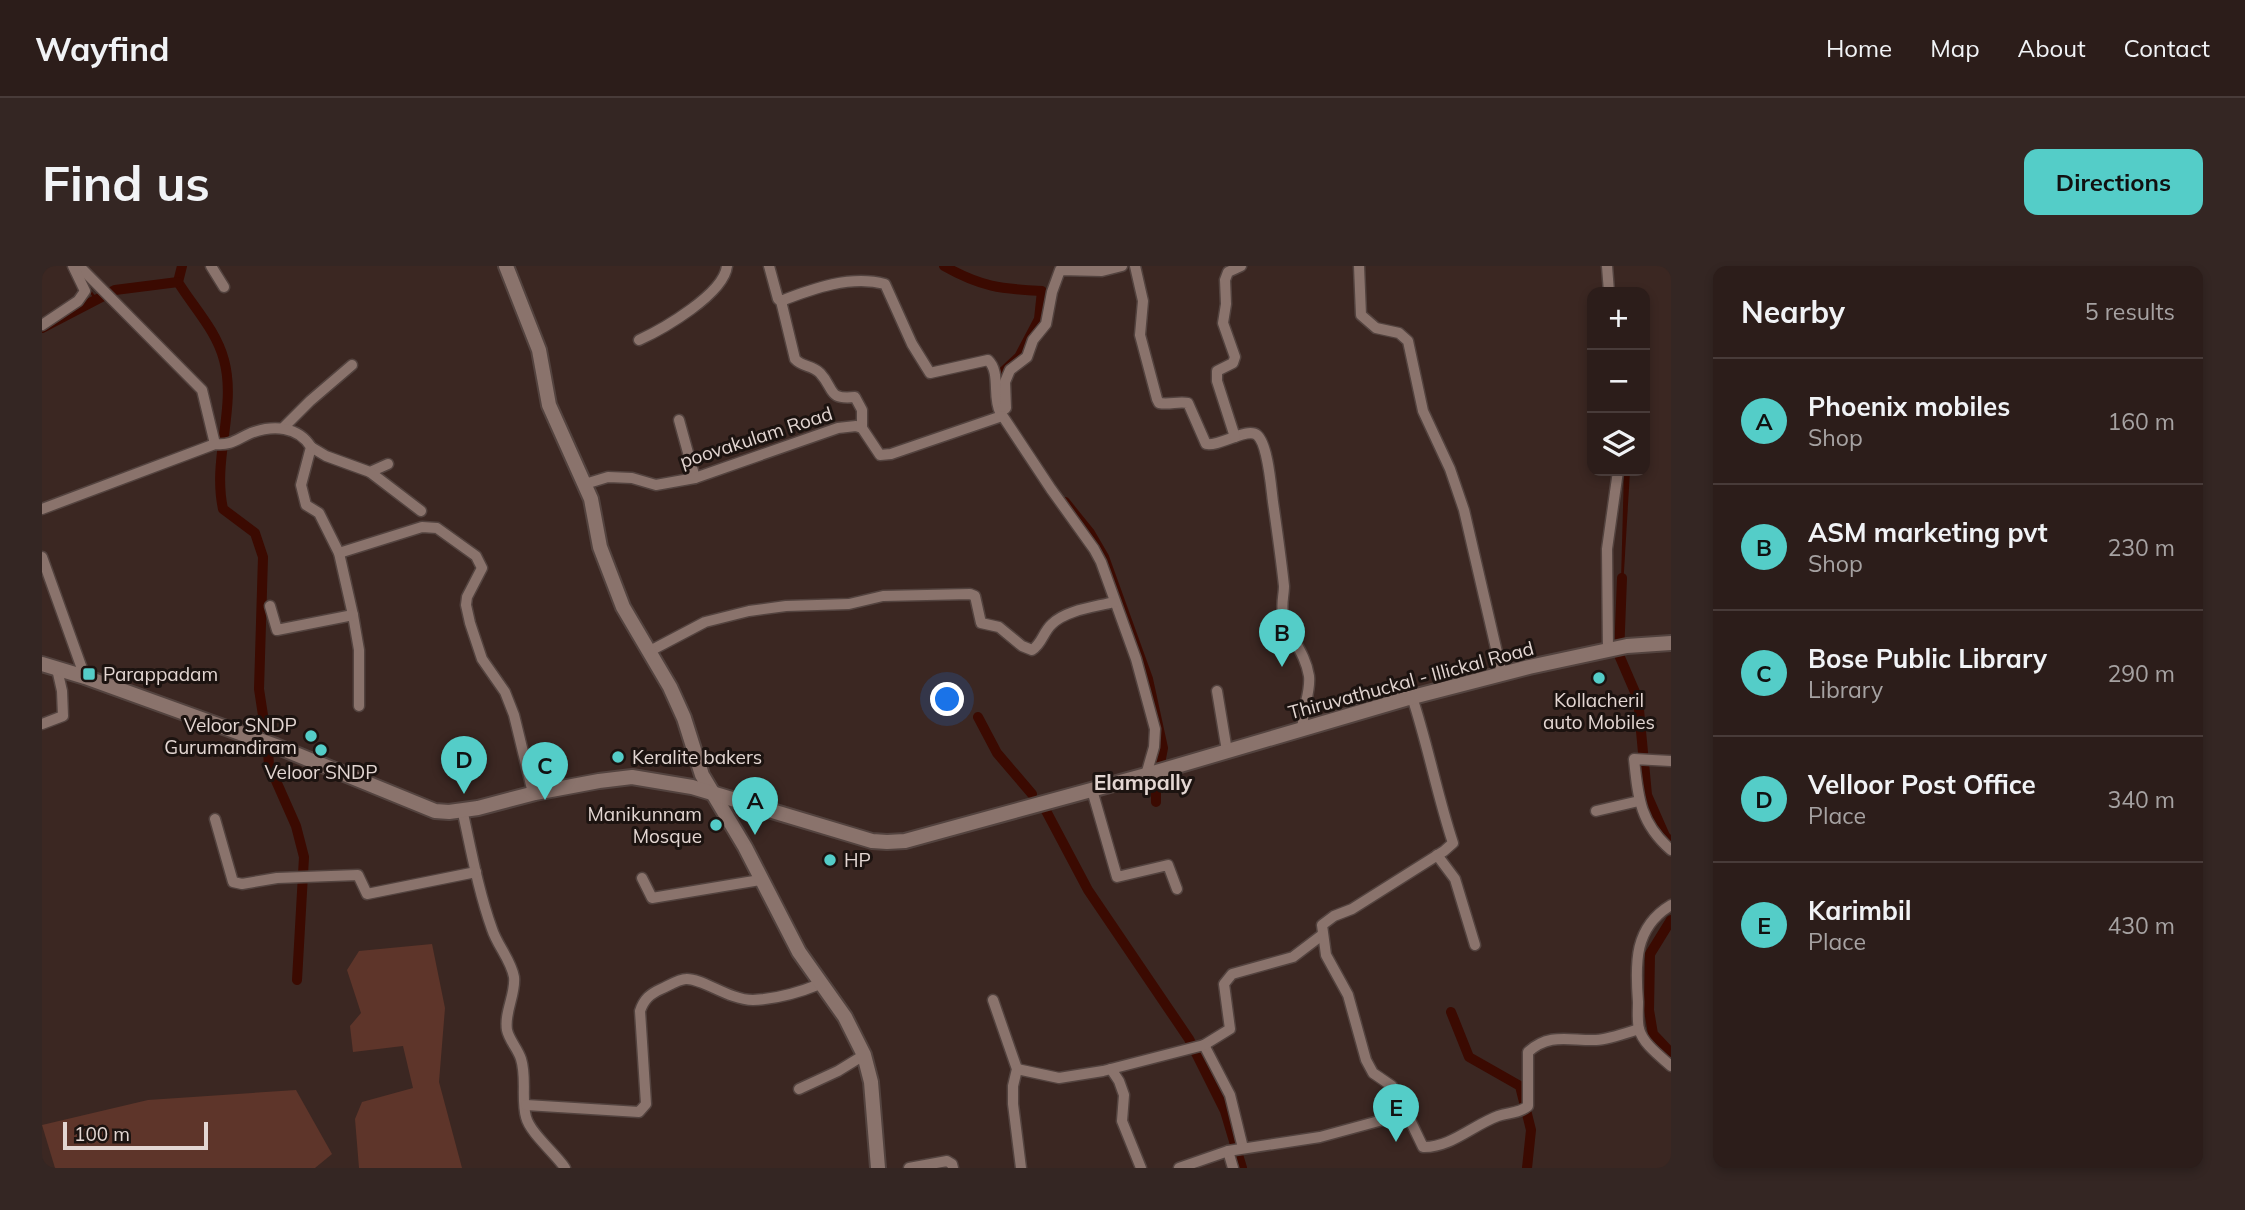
<!DOCTYPE html>
<meta charset="utf-8">
<style>
:root{--surface:#2c1d1a;--page:#342623;--text:#f1f3f6;--muted:#a6a2a2;--line:#483b39;--accent:#54cdc8}
body{margin:0;font-family:Mulish,sans-serif;background:var(--page);color:var(--text)}
.controls{position:absolute;right:21px;top:21px;display:grid;overflow:hidden;border-radius:14px;box-shadow:0 4px 10px #0003}
.controls button{width:63px;height:63px;display:grid;place-items:center;padding:0;border:0;border-bottom:2px solid var(--line);background:var(--surface);color:var(--text);font:35px sans-serif}
.scale{position:absolute;left:21px;bottom:18px;width:145px;box-sizing:border-box;padding-left:7px;border:4px solid #e3d6d2;border-top:0;font-size:19px;line-height:24px;white-space:nowrap;color:#e3d6d2;-webkit-text-stroke:5px #1c1310;paint-order:stroke}
.you{position:absolute;left:906px;top:434px;width:24px;height:24px;margin:-18px;border:5px solid #fff;border-radius:50%;background:#1a73e8;box-shadow:0 0 0 10px #1a73e833}
.badge{display:grid;place-items:center;width:46px;height:46px;border-radius:50%;background:var(--accent);color:#111;font-size:23px;font-weight:700}
.pin{position:absolute;translate:-50% -58px;filter:drop-shadow(0 2px 4px #0008)}
.pin::after{content:'';position:absolute;top:37px;width:24px;height:21px;background:inherit;clip-path:polygon(0 0,100% 0,50% 100%)}
.list{margin:0;padding:0;list-style:none}
h2{display:flex;justify-content:space-between;align-items:center;height:91px;margin:0;padding:0 28px;font-size:30px}
h2 small{font-size:23px;font-weight:400;color:var(--muted)}
.list li{display:grid;grid-template-columns:46px 1fr auto;gap:21px;align-items:center;box-sizing:border-box;height:126px;padding:0 28px;border-top:2px solid var(--line)}
.list b{display:block;font-size:26px;white-space:nowrap}
.list p{margin:0;font-size:23px;white-space:nowrap;color:var(--muted)}
.list em{font-size:23px;font-style:normal;color:var(--muted)}
.icon{flex:none;width:38px;height:38px;fill:none;stroke:currentColor;stroke-width:2;stroke-linecap:round;stroke-linejoin:round}
.map{position:relative;flex:none;width:1629px;height:902px;overflow:hidden;border-radius:14px}
header{display:flex;align-items:center;gap:42px;box-sizing:border-box;height:98px;padding:0 35px;background:var(--surface);border-bottom:2px solid var(--line)}
header strong{font-size:33px}
nav{display:flex;gap:38px;margin-inline-start:auto;font-size:24px}
.intro{display:flex;align-items:center;justify-content:space-between;box-sizing:border-box;height:168px;padding:0 42px}
h1{margin:0;font-size:49px}
.button{padding:18px 32px;border-radius:14px;background:var(--accent);color:#111;font-size:24px;font-weight:700}
main{display:flex;gap:42px;padding:0 42px}
aside{flex:1;background:var(--surface);border-radius:14px;box-shadow:0 4px 10px #0003}
.map>svg:first-child{display:block}
.green{fill:#5e352a}
.water{fill:#3b0a01}
.lines{fill:none;stroke-linecap:round;stroke-linejoin:round}
.stream{stroke:#3b0a01;stroke-width:2.5}
.canal{stroke:#3b0a01;stroke-width:10}
.street-casing{stroke:#53433f;stroke-width:13}
.secondary-casing{stroke:#53433f;stroke-width:18}
.street{stroke:#8a736c;stroke-width:10}
.secondary{stroke:#8a736c;stroke-width:14}
.poi-dot{fill:#54cdc8;stroke:#1c1310;stroke-width:2.5}
.labels{text-anchor:middle;dominant-baseline:central;stroke-width:6;stroke-linejoin:round;paint-order:stroke}
.street-label{font-size:19px;fill:#e3d6d2;stroke:#1c1310}
.poi-label{font-size:19px;fill:#e3d6d2;stroke:#1c1310;text-anchor:start}
.neighbourhood-label{font-size:21px;font-weight:bold;fill:#e3d6d2;stroke:#1c1310}
</style>
<header>
<strong>Wayfind</strong>
<nav><a>Home</a><a>Map</a><a>About</a><a>Contact</a></nav>
</header>
<div class="intro"><h1>Find us</h1><a class="button">Directions</a></div>
<main>
<div class="map">
<svg width="1629" height="902" viewBox="0 0 1629 902">
<rect width="100%" height="100%" fill="#3b2722"/>
<g class="green">
<polygon points="390,678 403,742 397,816 420,902 317,902 313,853 320,836 371,822 361,780 311,786 308,760 319,747 305,704 317,685"/>
<polygon points="254,824 290,888 273,902 13,902 0,859 106,834"/>
</g>
<polygon class="water" points="1582,205 1588,205 1577,389"/>
<g class="lines">
<polyline class="stream" points="47,24 55,34"/>
<g class="canal">
<path d="M 140,0 L 136,16 C 152,42 174,64 182,94 C 195,141 170,193 181,243 L 213,267 L 221,291 L 217,423 L 224,469"/>
<path d="M 902,0 C 939,21 959,23 1000,25 L 997,53 L 977,91 L 961,106 L 959,123"/>
<polyline points="0,62 73,24 136,16"/>
<polyline points="1023,236 1048,267 1062,291 1106,413 1121,482 1114,518 1114,536"/>
<polyline points="1580,312 1577,389 1596,433 1605,529 1623,570 1629,576"/>
<polyline points="936,451 955,487 990,528"/>
<polyline points="226,486 227,499 254,560 262,591 255,714"/>
<polyline points="1002,541 1046,624 1147,773 1183,845 1200,902"/>
<polyline points="1629,654 1608,688 1607,744 1611,768 1629,787"/>
<polyline points="1409,746 1427,791 1478,820 1489,864 1485,902"/>
</g>
<g class="street-casing">
<g id="street">
<polyline points="37,0 160,124 173,178"/>
<polyline points="169,0 182,21"/>
<path d="M 727,0 L 736,33 L 739,35 C 772,22 809,9 843,18 L 870,78 L 888,107 L 946,94 C 959,106 950,131 958,146 L 1009,223 L 1052,283 L 1059,296 L 1094,393 L 1113,463 L 1112,481 L 1104,509"/>
<path d="M 1093,0 L 1101,35 L 1098,69 L 1115,133 L 1117,137 C 1128,139 1136,135 1146,137 L 1164,178 C 1177,181 1205,161 1215,169 C 1226,178 1229,221 1231,236 C 1235,264 1239,292 1242,320 C 1242,329 1239,338 1241,347 C 1244,368 1263,384 1267,410 C 1269,428 1259,444 1261,462"/>
<polyline points="1317,0 1319,49 1334,62 1357,67 1366,75 1381,145 1408,203 1422,244 1460,408"/>
<polyline points="1565,0 1567,26"/>
<path d="M 739,35 L 753,93 C 760,101 770,99 778,107 C 793,123 785,134 813,131 L 820,144 L 820,162"/>
<polyline points="0,59 36,35 43,25 31,0"/>
<path d="M 597,74 C 621,63 682,28 685,0"/>
<polyline points="958,146 964,142 963,116 968,104 985,91 991,74 1004,58 1010,26 1018,4 1060,5 1080,0"/>
<polyline points="637,154 653,212"/>
<polyline points="242,161 268,135 310,99"/>
<polyline points="1193,171 1175,115 1175,105 1191,97 1193,91 1181,57 1184,38 1183,14 1186,6 1199,0"/>
<polyline points="269,181 284,190 328,206 346,198"/>
<polyline points="328,206 379,245"/>
<polyline points="543,218 566,211 590,212 614,219 653,212 796,162 814,160 820,162 838,189 849,188 960,150"/>
<path d="M 0,243 L 173,178 C 189,180 195,173 209,167 C 231,159 256,160 269,181 L 259,219 L 264,239 L 277,247 L 297,287 L 311,349 L 317,384 L 317,440"/>
<polyline points="297,287 380,261 395,262 434,290 440,302 425,331 424,339 428,357 440,393 463,426 472,449 491,527"/>
<polyline points="0,291 43,411"/>
<polyline points="228,340 235,364 311,349"/>
<polyline points="1566,384 1565,283 1576,205"/>
<path d="M 606,386 L 663,356 L 707,345 L 744,340 L 807,338 L 841,330 L 928,328 L 933,330 L 939,357 L 957,361 L 980,380 L 990,384 C 1000,378 1001,366 1010,358 C 1024,344 1053,341 1072,336"/>
<polyline points="1175,425 1185,485"/>
<polyline points="0,458 21,450 20,425 15,403"/>
<path d="M 1629,495 L 1592,493 C 1596,532 1598,557 1629,584"/>
<polyline points="1050,524 1075,611 1126,599 1135,623"/>
<path d="M 420,543 C 429,583 436,624 450,663 C 455,679 469,694 472,711 C 474,728 462,746 465,764 C 467,774 476,783 479,793 C 485,812 479,833 484,851 C 488,867 513,887 523,902"/>
<polyline points="1554,545 1597,535"/>
<polyline points="173,553 191,616 200,618 235,612 316,609 325,628 434,606"/>
<polyline points="1395,589 1413,613 1433,679"/>
<polyline points="600,612 610,632 718,614"/>
<path d="M 1629,639 C 1592,661 1593,697 1596,736 C 1596,744 1595,755 1597,763 C 1601,778 1618,790 1629,800"/>
<polyline points="951,734 975,803 971,820 971,838 979,902"/>
<polyline points="1162,779 1188,829 1201,882"/>
<polyline points="975,803 1017,812 1061,805 1162,779 1188,763 1182,718 1190,708 1251,691 1280,669"/>
<polyline points="1069,803 1077,815 1082,829 1080,855 1099,902"/>
<polyline points="757,823 796,805 822,789"/>
<path d="M 484,839 L 597,846 L 604,838 L 598,745 C 602,733 608,728 619,723 C 626,720 637,713 644,713 C 660,712 687,734 711,734 C 735,733 756,727 778,718"/>
<path d="M 1359,849 L 1350,820 L 1331,807 L 1324,794 L 1306,729 L 1284,689 L 1280,659 L 1292,650 L 1310,643 L 1402,585 L 1411,577 C 1395,529 1386,479 1370,431"/>
<path d="M 1359,849 L 1368,854 L 1381,881 C 1408,882 1431,859 1456,850 C 1467,846 1476,848 1486,840 L 1486,786 C 1508,766 1528,775 1554,774 C 1568,773 1584,767 1597,763"/>
<polyline points="1186,885 1191,902"/>
<polyline points="867,902 905,895 910,898 911,902"/>
<polyline points="1137,902 1186,885 1278,871 1359,849"/>
</g>
</g>
<g class="secondary-casing">
<g id="secondary">
<polyline points="464,0 497,84 507,139 549,233 558,281 581,341 628,421 642,452 660,509 703,581 757,686 803,751 822,789 829,816 836,902"/>
<polyline points="0,398 43,411 234,480 393,545 407,546 436,542 493,527 557,515 590,511 650,521 830,575 845,576 863,575 1104,509 1363,433 1487,401 1585,380 1629,377"/>
</g>
</g>
<use href="#street" class="street"/>
<use href="#secondary" class="secondary"/>
</g>
<g class="poi-dot">
<rect x="40" y="401" width="14" height="14" rx="3.5"/>
<circle cx="1557" cy="412" r="7"/>
<circle cx="269" cy="470" r="7"/>
<circle cx="279" cy="484" r="7"/>
<circle cx="576" cy="491" r="7"/>
<circle cx="674" cy="559" r="7"/>
<circle cx="788" cy="594" r="7"/>
</g>
<g class="labels">
<g class="street-label">
<text transform="translate(714 171) rotate(-18)">poovakulam Road</text>
<text transform="translate(1369 414) rotate(-15)">Thiruvathuckal - Illickal Road</text>
</g>
<g class="poi-label">
<text x="61" y="408">Parappadam</text>
<text x="1557" y="434" text-anchor="middle">Kollacheril<tspan x="1557" dy="22">auto Mobiles</tspan></text>
<text x="255" y="459" text-anchor="end">Veloor SNDP<tspan x="255" dy="22">Gurumandiram</tspan></text>
<text x="590" y="491">Keralite bakers</text>
<text x="279" y="506" text-anchor="middle">Veloor SNDP</text>
<text x="660" y="548" text-anchor="end">Manikunnam<tspan x="660" dy="22">Mosque</tspan></text>
<text x="802" y="594">HP</text>
</g>
<g class="neighbourhood-label">
<text x="1101" y="516">Elampally</text>
</g>
</g>
</svg>
<div class="controls">
<button>+</button>
<button>−</button>
<button><svg class="icon" aria-label="layers" viewBox="0 0 24 24"><path d="M12 4l9 5-9 5-9-5zM3 14l9 5 9-5"/></svg></button>
</div>
<div class="scale">100 m</div>
<div class="you"></div>
<div class="pin badge" style="left:713px;top:569px">A</div>
<div class="pin badge" style="left:1240px;top:401px">B</div>
<div class="pin badge" style="left:503px;top:534px">C</div>
<div class="pin badge" style="left:422px;top:528px">D</div>
<div class="pin badge" style="left:1354px;top:876px">E</div>
</div>
<aside>
<h2>Nearby<small>5 results</small></h2>
<ul class="list">
<li><span class="badge">A</span><div><b>Phoenix mobiles</b><p>Shop</p></div><em>160 m</em></li>
<li><span class="badge">B</span><div><b>ASM marketing pvt</b><p>Shop</p></div><em>230 m</em></li>
<li><span class="badge">C</span><div><b>Bose Public Library</b><p>Library</p></div><em>290 m</em></li>
<li><span class="badge">D</span><div><b>Velloor Post Office</b><p>Place</p></div><em>340 m</em></li>
<li><span class="badge">E</span><div><b>Karimbil</b><p>Place</p></div><em>430 m</em></li>
</ul>
</aside>
</main>
